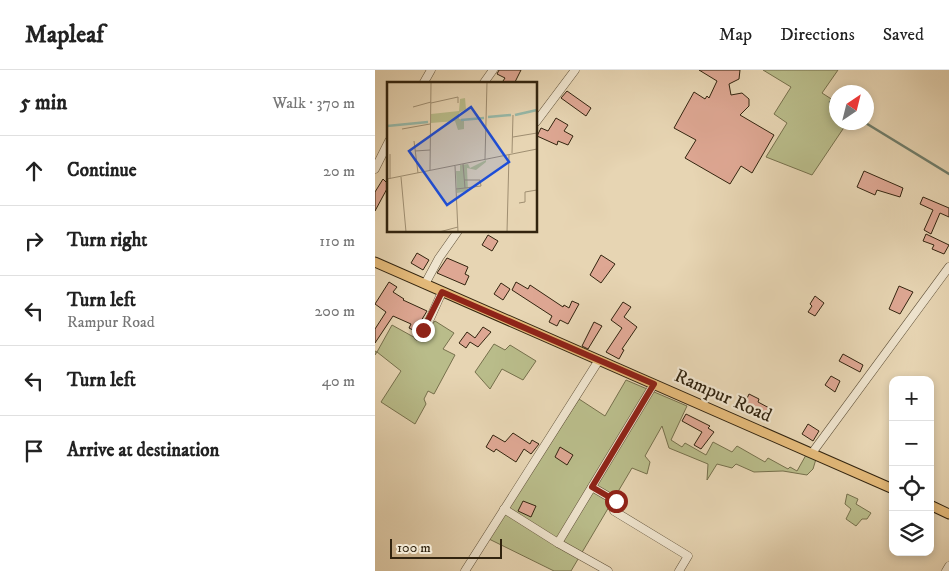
<!DOCTYPE html>
<meta charset="utf-8">
<style>
:root{--surface:#fff;--page:#f6f6f6;--text:#222;--muted:#767676;--line:#e0e0e0}
body{margin:0;font-family:"IM FELL DW Pica",serif;background:var(--page);color:var(--text)}
.controls{position:absolute;right:15px;bottom:15px;display:grid;overflow:hidden;border-radius:10px;box-shadow:0 2px 8px #0003}
.controls button{width:45px;height:45px;display:grid;place-items:center;padding:0;border:0;border-bottom:1px solid var(--line);background:var(--surface);color:var(--text);font:25px sans-serif}
.compass{position:absolute;left:454px;top:15px;width:45px;height:45px;border-radius:50%;background:var(--surface);box-shadow:0 2px 8px #0003;rotate:35deg}
.scale{position:absolute;left:15px;bottom:12px;width:112px;box-sizing:border-box;padding-left:5px;border:2px solid #32240f;border-top:0;font-size:14px;line-height:18px;white-space:nowrap;color:#32240f;-webkit-text-stroke:4px #efe4ce;paint-order:stroke}
.stop{position:absolute;width:15px;height:15px;margin:-11px;border:4px solid #8f2418;border-radius:50%;background:#fff}
.stop.end{background:#8f2418;border-color:#fff;box-shadow:0 1px 5px #0008}
.list{margin:0;padding:0;list-style:none}
h2{display:flex;justify-content:space-between;align-items:center;height:65px;margin:0;padding:0 20px;font-size:21px}
h2 small{font-size:16px;font-weight:400;color:var(--muted)}
.list li{display:grid;grid-template-columns:32px 1fr auto;gap:15px;align-items:center;box-sizing:border-box;height:70px;padding:0 20px;border-top:1px solid var(--line)}
.list b{display:block;font-size:19px;white-space:nowrap}
.list p{margin:0;font-size:16px;white-space:nowrap;color:var(--muted)}
.list em{font-size:16px;font-style:normal;color:var(--muted)}
.icon{flex:none;width:28px;height:28px;fill:none;stroke:currentColor;stroke-width:2;stroke-linecap:round;stroke-linejoin:round}
.map{position:relative;flex:none;width:574px;height:501px;overflow:hidden}
header{display:flex;align-items:center;gap:30px;box-sizing:border-box;height:70px;padding:0 25px;background:var(--surface);border-bottom:1px solid var(--line)}
header strong{font-size:24px}
nav{display:flex;gap:28px;margin-inline-start:auto;font-size:18px}
main{display:flex}
aside{flex:1;background:var(--surface)}
.map>svg:first-child{display:block}
.green{fill:#b9bc8a;stroke:#76704c}
.lines{fill:none;stroke-linecap:round;stroke-linejoin:round}
.stream{stroke:#6f7d6b;stroke-width:2.5}
.building{fill:#dea793;stroke:#32240f}
.minor-casing{stroke:#5f5038;stroke-width:9}
.major-casing{stroke:#32240f;stroke-width:11}
.minor{stroke:#efe4ce;stroke-width:8}
.major{stroke:#e4ba7a;stroke-width:9}
.route{stroke:#8f2418;stroke-width:6}
.labels{text-anchor:middle;dominant-baseline:central;stroke-width:4.5;stroke-linejoin:round;paint-order:stroke}
.street-label{font-size:19px;fill:#32240f;stroke:#efe4ce}
.inset-river{fill:none;stroke:#97b9a9;stroke-width:2.5}
.inset-road{fill:none;stroke:#9f8e71;stroke-width:1}
.view{fill:#1d4ed8;fill-opacity:0.15;stroke:#1d4ed8;stroke-width:2.5}
.inset-edge{fill:none;stroke:#32240f;stroke-width:2.5}
</style>
<header>
<strong>Mapleaf</strong>
<nav><a>Map</a><a>Directions</a><a>Saved</a></nav>
</header>
<main>
<aside>
<h2>5 min<small>Walk · 370 m</small></h2>
<ul class="list">
<li><svg class="icon" aria-label="ahead" viewBox="0 0 24 24"><path d="M12 20V5M6 11l6-6 6 6"/></svg><div><b>Continue</b></div><em>20 m</em></li>
<li><svg class="icon" aria-label="right" viewBox="0 0 24 24"><path d="M7 20v-9h11M14 6l5 5-5 5"/></svg><div><b>Turn right</b></div><em>110 m</em></li>
<li><svg class="icon" aria-label="left" viewBox="0 0 24 24"><path d="M17 20v-9H6M10 6l-5 5 5 5"/></svg><div><b>Turn left</b><p>Rampur Road</p></div><em>200 m</em></li>
<li><svg class="icon" aria-label="left" viewBox="0 0 24 24"><path d="M17 20v-9H6M10 6l-5 5 5 5"/></svg><div><b>Turn left</b></div><em>40 m</em></li>
<li><svg class="icon" aria-label="arrive" viewBox="0 0 24 24"><path d="M6 21V4h12l-3 4 3 4H6"/></svg><div><b>Arrive at destination</b></div></li>
</ul>
</aside>
<div class="map">
<svg width="574" height="501" viewBox="0 0 574 501">
<rect width="100%" height="100%" fill="#e7d5b3"/>
<filter id="stains"><feTurbulence type="fractalNoise" baseFrequency=".004" numOctaves="4"/><feColorMatrix values="0 0 0 0 .2 0 0 0 0 .09 0 0 0 0 .02 0 0 0 .5 -.17"/></filter>
<radialGradient id="worn" r=".72"><stop offset=".6" stop-color="#630" stop-opacity="0"/><stop offset="1" stop-color="#630" stop-opacity=".3"/></radialGradient>
<g class="green">
<polygon points="388,0 463,0 447,23 461,32 462,52 472,53 437,105 391,87 412,53 399,44 416,17"/>
<polygon points="60,251 79,263 68,279 80,285 59,324 53,321 49,329 51,334 40,354 6,332 26,301 2,282 0,285 0,281 2,282 17,255 44,270"/>
<polygon points="119,274 130,280 135,275 161,291 148,310 127,299 115,319 100,302"/>
<polygon points="251,310 312,336 296,370 307,377 310,373 331,385 338,372 357,382 362,376 390,392 393,388 413,399 415,397 422,401 431,385 441,389 438,399 432,405 408,401 379,402 361,394 357,398 342,394 332,410 333,394 294,378 287,356 270,386 275,392 272,404 257,398 196,501 179,501 114,469 204,329 230,346"/>
<polygon points="472,424 483,429 481,434 496,443 492,449 487,449 481,456 471,449 476,439 470,434"/>
</g>
<g class="lines">
<g class="stream">
<polyline points="455,32 462,36"/>
<polyline points="489,52 574,104"/>
</g>
</g>
<g class="building">
<polygon points="124,0 146,0 139,14 126,14 130,8 122,4"/>
<polygon points="324,0 365,0 364,9 354,14 356,25 367,23 374,29 374,36 365,45 399,65 377,103 366,96 355,114 310,88 321,70 299,58 319,22 330,29 332,26 334,28 342,11"/>
<polygon points="192,21 216,38 211,46 186,28"/>
<polygon points="181,48 193,55 189,61 198,66 193,75 183,71 182,75 162,66 166,58 173,61"/>
<polygon points="489,101 528,118 525,127 502,120 500,125 482,117"/>
<polygon points="8,109 14,115 0,141 0,122"/>
<polygon points="548,127 574,138 574,147 565,143 556,164 549,160 558,140 545,134"/>
<polygon points="551,164 574,175 569,184 557,179 559,175 548,171"/>
<polygon points="113,165 123,171 117,181 107,175"/>
<polygon points="42,183 54,190 48,200 36,193"/>
<polygon points="226,185 240,194 226,213 215,205"/>
<polygon points="72,188 93,197 90,204 94,206 90,215 62,203"/>
<polygon points="14,212 22,217 18,222 29,229 28,230 52,241 40,261 34,258 36,254 18,246 0,273 0,259 11,242 0,234"/>
<polygon points="141,212 153,219 155,215 188,237 189,235 194,238 197,231 204,234 193,254 185,250 182,256 174,252 177,246 137,220"/>
<polygon points="126,213 135,219 128,230 119,224"/>
<polygon points="524,216 538,222 525,244 514,239"/>
<polygon points="440,226 449,233 440,246 433,242 437,236 435,234"/>
<polygon points="248,232 256,237 249,247 262,257 247,279 249,280 244,289 231,282 247,258 236,250"/>
<polygon points="219,252 227,256 213,279 207,276"/>
<polygon points="108,257 116,262 103,277 95,272 91,278 84,273 92,262 100,268"/>
<polygon points="468,284 488,295 485,302 464,291"/>
<polygon points="456,306 465,311 460,322 450,315"/>
<polygon points="374,324 384,329 383,332 396,339 391,349 382,344 383,341 369,335"/>
<polygon points="311,344 335,356 333,358 339,362 326,379 319,375 327,362 307,351"/>
<polygon points="433,354 444,361 438,371 427,364"/>
<polygon points="138,363 155,374 157,370 164,374 156,384 149,379 141,392 121,379 119,382 111,377 118,365 130,372"/>
<polygon points="185,377 198,385 192,395 180,387"/>
<polygon points="148,431 161,436 156,447 143,441"/>
</g>
<g class="lines">
<g class="minor-casing">
<g id="minor">
<polyline points="48,14 56,0"/>
<polyline points="108,14 118,0"/>
<polyline points="161,52 200,0"/>
<polyline points="0,99 14,71"/>
<polyline points="50,214 64,188 83,161"/>
<polyline points="43,266 54,251 67,222"/>
<polyline points="437,383 574,197"/>
<polyline points="217,417 241,431 239,441 313,486 304,501"/>
<polyline points="129,439 183,473 279,314"/>
<polyline points="183,473 233,501"/>
<polyline points="90,501 224,290"/>
<polyline points="571,501 574,496"/>
</g>
</g>
<g class="major-casing">
<g id="major">
<polyline points="0,192 518,419"/>
<polyline points="555,435 574,444"/>
</g>
</g>
<use href="#minor" class="minor"/>
<use href="#major" class="major"/>
</g>
<g class="lines">
<polyline class="route" points="48,260 67,222 279,314 217,417 241,431"/>
</g>
<g class="labels">
<g class="street-label">
<text transform="translate(348 326) rotate(24)">Rampur Road</text>
</g>
</g>
<g transform="translate(12 12)">
<rect width="150" height="150" fill="#e7d5b3"/>
<path d="M 78,16 L 79,27 L 72,31 L 72,37 L 77,38 L 77,47 L 71,48 L 68,39 L 44,41 L 44,32 L 72,29 L 73,17 ZM 99,78 L 99,80 L 89,88 L 80,86 L 81,109 L 70,111 L 69,89 L 73,89 L 73,83 L 81,82 L 83,86 Z" fill="#b9bc8a"/>
<path class="inset-river" d="M 128,33 L 150,28M 101,35 L 124,33M 74,38 L 97,36M 0,44 L 41,40"/>
<path class="inset-road" d="M 44,21 L 71,15 L 71,21M 26,25 L 44,20M 15,47 L 43,42M 126,55 L 150,51M 27,59 L 31,91M 28,69 L 43,68M 125,71 L 126,33M 3,72 L 3,97M 98,77 L 100,0M 68,84 L 71,150M 43,88 L 44,0M 14,95 L 19,150M 0,97 L 150,67M 77,98 L 93,98 L 94,104 L 78,106M 69,107 L 78,106 L 76,82M 132,121 L 138,120 L 138,110 L 150,108M 52,150 L 71,145M 120,150 L 122,73"/>
<path class="view" d="M 84,25 L 122,80 L 60,123 L 22,69 Z"/>
<rect width="150" height="150" class="inset-edge"/>
</g>
<rect width="100%" height="100%" filter="url(#stains)"/>
<rect width="100%" height="100%" fill="url(#worn)"/>
</svg>
<div class="controls">
<button>+</button>
<button>−</button>
<button><svg class="icon" aria-label="locate" viewBox="0 0 24 24"><circle cx="12" cy="12" r="6"/><path d="M12 2v4M12 18v4M2 12h4M18 12h4"/></svg></button>
<button><svg class="icon" aria-label="layers" viewBox="0 0 24 24"><path d="M12 4l9 5-9 5-9-5zM3 14l9 5 9-5"/></svg></button>
</div>
<svg class="compass" viewBox="-18 -18 36 36"><path d="M0-13l5 13h-10z" fill="#e53935"/><path d="M0 13l5-13h-10z" fill="#767676"/></svg>
<div class="scale">100 m</div>
<div class="stop" style="left:241px;top:431px"></div>
<div class="stop end" style="left:48px;top:260px"></div>
</div>
</main>
